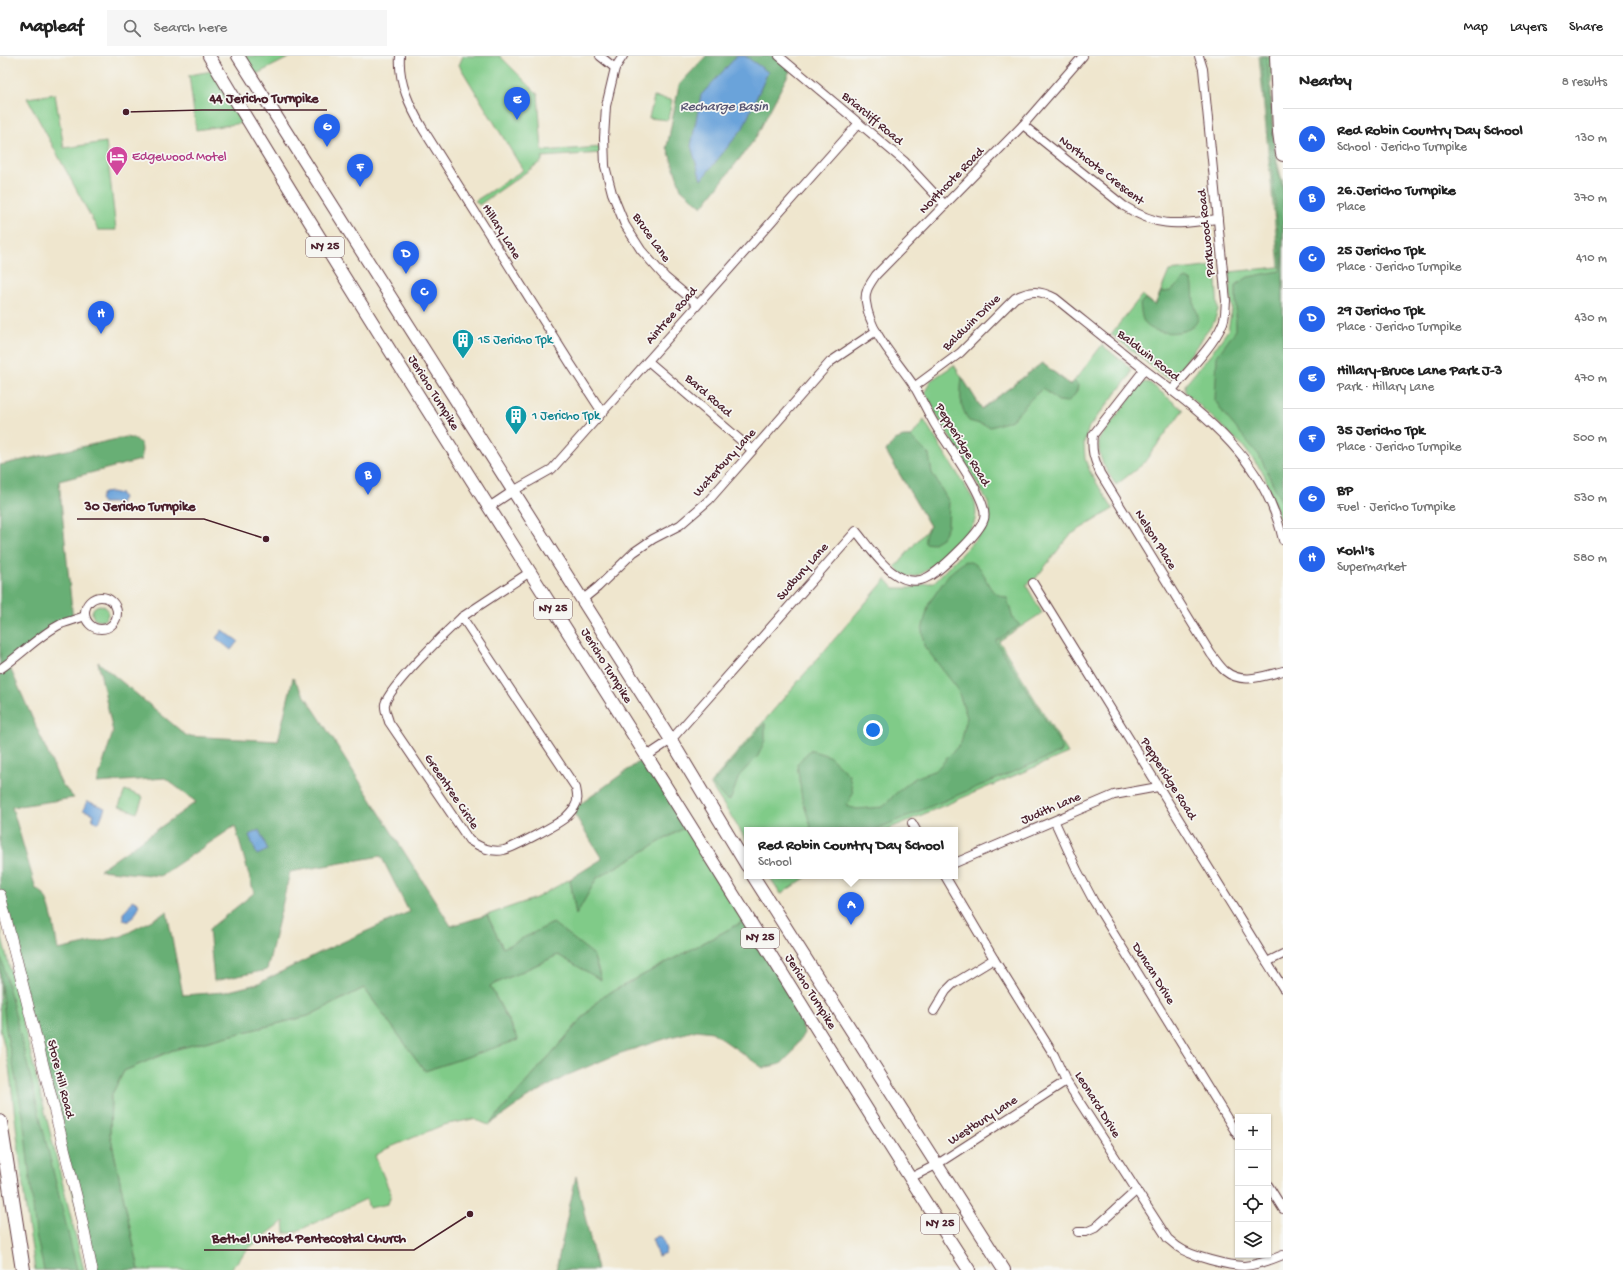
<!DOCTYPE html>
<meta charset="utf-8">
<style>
:root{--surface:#fff;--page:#f6f6f6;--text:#222;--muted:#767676;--line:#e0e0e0;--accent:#2563eb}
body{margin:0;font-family:"Gochi Hand",sans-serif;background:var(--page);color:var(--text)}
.controls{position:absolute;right:12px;bottom:12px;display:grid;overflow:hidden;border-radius:0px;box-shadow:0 1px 3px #0004}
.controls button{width:36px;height:36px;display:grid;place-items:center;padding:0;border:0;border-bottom:1px solid var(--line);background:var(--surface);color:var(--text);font:20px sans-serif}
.you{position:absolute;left:873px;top:674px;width:14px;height:14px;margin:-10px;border:3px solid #fff;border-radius:50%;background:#1a73e8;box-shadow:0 0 0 6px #1a73e833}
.badge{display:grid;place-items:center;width:26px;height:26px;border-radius:50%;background:var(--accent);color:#fff;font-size:13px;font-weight:700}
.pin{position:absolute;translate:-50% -33px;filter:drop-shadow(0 1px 2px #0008)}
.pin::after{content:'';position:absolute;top:21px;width:14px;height:12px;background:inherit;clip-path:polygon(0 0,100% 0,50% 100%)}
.popup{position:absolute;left:744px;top:771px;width:214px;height:52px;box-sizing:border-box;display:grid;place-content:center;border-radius:0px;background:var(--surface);filter:drop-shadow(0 1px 3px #0005);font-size:13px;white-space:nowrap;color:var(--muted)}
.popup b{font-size:15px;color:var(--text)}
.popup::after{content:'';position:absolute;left:50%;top:100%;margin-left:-8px;border:8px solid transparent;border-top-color:var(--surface)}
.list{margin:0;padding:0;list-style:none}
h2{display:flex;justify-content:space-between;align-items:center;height:52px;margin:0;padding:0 16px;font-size:17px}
h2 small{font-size:13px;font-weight:400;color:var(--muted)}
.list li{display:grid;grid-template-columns:26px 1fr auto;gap:12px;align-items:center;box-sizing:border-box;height:60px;padding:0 16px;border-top:1px solid var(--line)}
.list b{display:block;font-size:15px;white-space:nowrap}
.list p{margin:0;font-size:13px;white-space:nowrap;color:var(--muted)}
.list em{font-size:13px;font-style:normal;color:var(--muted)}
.icon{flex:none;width:22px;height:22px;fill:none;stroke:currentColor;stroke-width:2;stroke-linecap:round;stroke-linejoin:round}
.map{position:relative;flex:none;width:1283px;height:1214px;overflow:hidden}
header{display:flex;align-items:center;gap:24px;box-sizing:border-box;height:56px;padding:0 20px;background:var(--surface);border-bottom:1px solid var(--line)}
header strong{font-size:19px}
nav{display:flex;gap:22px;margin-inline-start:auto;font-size:14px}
.search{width:280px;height:36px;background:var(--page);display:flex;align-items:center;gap:10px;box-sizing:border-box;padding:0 14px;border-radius:0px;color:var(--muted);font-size:15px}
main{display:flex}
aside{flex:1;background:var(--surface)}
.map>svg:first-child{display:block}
.green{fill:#80cb88;stroke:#65755a}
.forest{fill:#68af74;stroke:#596750}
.water{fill:#6ba3da;stroke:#5a6182}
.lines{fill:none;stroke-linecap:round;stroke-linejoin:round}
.minor-casing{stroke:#633d43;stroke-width:10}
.secondary-casing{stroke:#633d43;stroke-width:12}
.primary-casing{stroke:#633d43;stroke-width:14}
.motorway-casing{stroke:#633d43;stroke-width:16}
.minor{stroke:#fff;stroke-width:8}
.secondary{stroke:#fff;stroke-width:11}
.primary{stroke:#fff;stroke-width:12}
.motorway{stroke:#fff;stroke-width:14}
.labels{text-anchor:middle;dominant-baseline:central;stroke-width:3.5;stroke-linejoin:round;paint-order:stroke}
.shield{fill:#f6f6f2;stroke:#7e6067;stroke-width:1}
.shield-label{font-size:12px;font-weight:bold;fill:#4a1f2b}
.street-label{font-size:13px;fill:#4a1f2b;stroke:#f6f6f2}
.hotel-label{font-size:13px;fill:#b23c85;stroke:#f6f6f2;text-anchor:start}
.culture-label{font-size:13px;fill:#0d838f;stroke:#f6f6f2;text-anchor:start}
.water-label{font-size:14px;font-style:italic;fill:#575471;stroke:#f6f6f2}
.leader{fill:none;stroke:#4a1f2b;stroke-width:1.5}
.callout-dot{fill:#4a1f2b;stroke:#f6f6f2;stroke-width:1.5}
.callout-label{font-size:14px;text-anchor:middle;font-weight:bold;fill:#4a1f2b;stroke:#f6f6f2;stroke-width:3.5;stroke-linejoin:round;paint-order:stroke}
</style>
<header>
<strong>Mapleaf</strong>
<div class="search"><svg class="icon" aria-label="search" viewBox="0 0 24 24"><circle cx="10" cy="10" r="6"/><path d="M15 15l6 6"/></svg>Search here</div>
<nav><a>Map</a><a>Layers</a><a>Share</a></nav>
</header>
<main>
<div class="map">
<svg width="1283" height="1214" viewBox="0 0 1283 1214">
<rect width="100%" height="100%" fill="#f6f6f2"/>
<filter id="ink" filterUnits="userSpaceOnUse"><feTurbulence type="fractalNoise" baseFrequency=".025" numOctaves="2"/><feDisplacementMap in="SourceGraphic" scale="8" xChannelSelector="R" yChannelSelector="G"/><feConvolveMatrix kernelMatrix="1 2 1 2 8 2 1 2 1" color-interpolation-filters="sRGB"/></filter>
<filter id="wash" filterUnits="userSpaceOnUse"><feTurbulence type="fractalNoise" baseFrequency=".012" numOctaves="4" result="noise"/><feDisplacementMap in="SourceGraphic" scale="16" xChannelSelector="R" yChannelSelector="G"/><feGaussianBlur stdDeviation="0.9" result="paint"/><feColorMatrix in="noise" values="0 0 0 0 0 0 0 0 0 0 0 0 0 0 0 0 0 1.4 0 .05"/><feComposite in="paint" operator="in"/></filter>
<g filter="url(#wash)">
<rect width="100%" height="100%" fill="#efe6ce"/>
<g class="green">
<polygon points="238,0 292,0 251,21"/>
<polygon points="463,0 500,0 538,38 542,95 602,91 602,97 542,101 542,105 479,149 475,145 523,114 459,9"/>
<path d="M 1259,0 L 1271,0 C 1272,42 1270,87 1283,127 L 1283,473 L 1264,418 L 1242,389 L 1185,336 L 1185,329 L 1211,298 L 1228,274 L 1232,252 L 1229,216 L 1279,211 Z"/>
<polygon points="218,14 249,66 196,74 189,19"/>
<polygon points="55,38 64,92 106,86 116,174 98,174 27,42"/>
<polygon points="654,41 672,44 668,64 649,62"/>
<polygon points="1215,210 1218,254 1214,266 1175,320 1170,322 1165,321 1111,278 1142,239 1155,249 1169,215"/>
<polygon points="1102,289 1128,310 1131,314 1129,321 1089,371 1084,387 1085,403 1091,418 1113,453 1070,479 1036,522 1026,529 1042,557 999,585 1068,697 886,774 747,774 747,785 710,728 886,523 894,532 910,532 934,526 987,471 990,461 988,446 936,358 925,336 930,325 954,309 982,353 1042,307 1071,329"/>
<path d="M 1145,326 L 1150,327 L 1183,354 L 1143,408 L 1116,429 C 1106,414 1097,402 1099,383 L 1140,329 Z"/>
<path d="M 924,364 L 975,446 C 976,453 977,459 974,467 C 968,480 930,515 917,520 C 908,523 901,518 895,511 L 930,470 L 886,395 C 894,385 898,381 911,381 Z"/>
<circle cx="100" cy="557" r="8"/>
<polygon points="125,734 143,741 137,757 119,750"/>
<polygon points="689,769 748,863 600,942 489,1069 473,1063 443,1069 386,1093 375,1100 391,1138 388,1148 369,1152 366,1143 293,1177 285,1177 284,1165 249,1192 230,1214 139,1214 110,1078 111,1040 124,1015 173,994 308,960 364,932 425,1015 518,983 490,930 558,899 601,923 593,898 503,892 487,859 536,842 570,823 576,858 597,822"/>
<polygon points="769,820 808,820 781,838"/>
<polygon points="0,873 84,1214 35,1214 25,1147 9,1010 0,972"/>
</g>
<g class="forest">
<polygon points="706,0 779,0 792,11 755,83 702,151 681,133 667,91 679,29"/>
<polygon points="1261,0 1267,0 1274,99 1283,134 1283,449 1259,399 1224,358 1215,344 1217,300 1236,274 1236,229 1248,221 1280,215 1281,209"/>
<path d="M 1186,222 L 1192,225 C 1194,233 1193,240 1194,247 C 1195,254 1201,260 1196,267 C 1188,280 1152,280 1144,266 C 1141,261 1141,253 1140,248 L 1145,242 L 1155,249 L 1161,236 C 1175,237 1175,228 1186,222 Z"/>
<path d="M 1042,307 L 1070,329 L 1074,325 L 1078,329 C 1077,338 1073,341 1067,346 L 1058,345 L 1043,332 L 1031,343 L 1012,364 L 991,371 L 969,365 C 959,349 960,340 962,321 L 982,353 Z"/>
<path d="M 126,381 C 143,384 143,388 141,404 L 59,425 L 73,564 L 61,568 L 8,607 L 61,727 L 74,742 L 12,751 L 36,833 C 51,835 55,880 58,894 L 122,880 L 167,856 L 183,939 L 225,936 L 257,928 L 323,895 L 409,856 L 381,800 L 290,816 L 267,914 L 214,925 L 209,873 L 254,837 L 235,770 L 160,820 L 100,814 L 196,746 L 165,722 L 97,727 L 113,676 L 98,606 L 187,680 L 278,685 L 293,622 L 319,661 L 451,870 L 487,859 L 503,892 L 553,867 L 593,898 L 601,924 L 558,899 L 490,930 L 518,984 L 425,1015 L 364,932 L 308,960 L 173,994 L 124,1015 L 111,1040 L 110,1078 L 139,1214 L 92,1214 L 0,839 L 0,409 Z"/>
<path d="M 903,381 L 911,381 L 929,399 L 932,417 L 949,446 L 948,469 L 942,482 L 932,488 L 925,487 C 924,480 927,475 930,470 L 886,395 L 895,384 Z"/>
<path d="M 965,505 C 985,508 982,521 992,534 C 995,538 1002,540 1007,542 L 1013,563 L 1020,569 L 996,585 L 1061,689 L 1061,695 L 1059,697 L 874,774 L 808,774 L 811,770 L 802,743 L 797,708 L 810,694 L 829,700 L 849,719 L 853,738 L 846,750 L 857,753 L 883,751 L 895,738 L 915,722 L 936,714 L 961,687 L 967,661 L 957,632 L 924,590 L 922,574 L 929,547 L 949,518 Z"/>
<polygon points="765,667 765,684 758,700 739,720 731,743 726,744 712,728"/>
<polygon points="647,700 689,769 597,822 576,859 570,823 602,803 572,754"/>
<polygon points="748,863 797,941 804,977 792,997 781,1008 763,1012 712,976 697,974 671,981 618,998 568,1019 527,1042 489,1069 600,942"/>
<polygon points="0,896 77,1214 44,1214 36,1178 23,1059 6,974 0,920"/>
<polygon points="576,1120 597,1214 556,1214"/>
</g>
<g class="water">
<polygon points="737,0 745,0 768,16 743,72 701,124 691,90 701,39"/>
<polygon points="112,436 121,438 123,442 120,447 103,447 100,443 103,437"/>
<polygon points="222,574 238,585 231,594 216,582"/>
<polygon points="87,745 105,752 99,767 92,764 94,758 83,754"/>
<polygon points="259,774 268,794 257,799 249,779"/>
<path d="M 132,844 L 138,847 C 140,855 133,860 129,865 L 126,865 L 123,863 L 123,857 L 128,852 Z"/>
<polygon points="658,1180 662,1181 666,1194 665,1197 658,1200 652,1183"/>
</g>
</g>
<g filter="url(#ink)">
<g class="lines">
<g class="minor-casing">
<g id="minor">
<path d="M 400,0 C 398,26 410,51 423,73 L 570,307 L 602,356"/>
<polyline points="600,0 615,12"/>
<polyline points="623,0 615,12 606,50 604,82 605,110 612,137 625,169 641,194 665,221 697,248"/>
<polyline points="779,0 904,105 945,149"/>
<path d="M 1023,69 L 1124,150 C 1161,173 1177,168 1218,163"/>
<polyline points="648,305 752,394"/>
<path d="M 1144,314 L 1093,379 C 1091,395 1094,402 1100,417 L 1211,598 C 1215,603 1220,611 1225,615 C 1242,629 1263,620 1283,615"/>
<path d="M 914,331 L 960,297 L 1015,242 C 1031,234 1039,234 1055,242 C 1085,266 1115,291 1145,314 C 1207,361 1265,404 1283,484"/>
<path d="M 1172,334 C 1186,317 1214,289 1222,269 C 1226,262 1225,253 1226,245 L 1203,13 L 1199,0"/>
<polyline points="489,451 513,435 552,413 859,67"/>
<polyline points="1033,527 1283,932"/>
<circle cx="101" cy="557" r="16"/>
<polyline points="582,544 598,531 634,496 653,483 680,469 709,444 830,306 876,275"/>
<path d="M 462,561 L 576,732 C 577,738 579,744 575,750 C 573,754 568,759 565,762 C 556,769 515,791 504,794 C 491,797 480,791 469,784 L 389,666 C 388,661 384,654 385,648 C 389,631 447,575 462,561 Z"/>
<polyline points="462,561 530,516"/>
<path d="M 0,613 C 21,599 39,579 61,568 C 69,565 77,563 85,560"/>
<path d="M 647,700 L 671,684 L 856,475 C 872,494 898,538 928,521 C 941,514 980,477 984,463 C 990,444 944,385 934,367 C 927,355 921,342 914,330 C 897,304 870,278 866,246 C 864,235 870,228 876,219 L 1023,69 L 1083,0"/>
<polyline points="1055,766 1077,814 1093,844 1238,1080"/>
<polyline points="912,767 916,774"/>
<polyline points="955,807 1114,739 1158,731"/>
<path d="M 945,820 L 994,903 L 1054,999 L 1066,1025 L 1168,1183 C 1172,1186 1175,1189 1178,1191 C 1190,1200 1229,1210 1244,1210 C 1258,1209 1271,1204 1283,1199"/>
<polyline points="1267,906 1283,898"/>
<polyline points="934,955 946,935 953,928 994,903"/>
<polyline points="910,1122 936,1109 1066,1025"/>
<polyline points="1268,1129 1283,1153"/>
<polyline points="1078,1176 1086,1176 1095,1172 1137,1134"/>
</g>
</g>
<g class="secondary-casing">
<polyline id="secondary" points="0,839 79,1151 92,1214"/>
</g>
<g class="primary-casing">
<g id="primary">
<path d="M 209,0 C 350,235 498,465 644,696 C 753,868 858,1043 969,1214"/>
<polyline points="238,0 671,684 747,810"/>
<polyline points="753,820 1004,1214"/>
</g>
</g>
<g class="motorway-casing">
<g id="motorway">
<polyline points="1277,0 1280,76 1283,98"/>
<polyline points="0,1066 23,1214"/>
</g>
</g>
<use href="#minor" class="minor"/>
<use href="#secondary" class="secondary"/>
<use href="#primary" class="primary"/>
<use href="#motorway" class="motorway"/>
</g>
</g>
<defs>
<g id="hotel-pin" transform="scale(1.15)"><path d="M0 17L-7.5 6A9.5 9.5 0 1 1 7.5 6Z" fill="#d1479c" stroke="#f6f6f2"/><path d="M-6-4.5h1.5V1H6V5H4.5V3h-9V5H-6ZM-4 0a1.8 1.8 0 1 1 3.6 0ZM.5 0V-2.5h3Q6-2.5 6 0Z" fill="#fff"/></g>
<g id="building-pin" transform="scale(1.15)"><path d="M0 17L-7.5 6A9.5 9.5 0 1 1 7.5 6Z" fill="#0f9aa8" stroke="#f6f6f2"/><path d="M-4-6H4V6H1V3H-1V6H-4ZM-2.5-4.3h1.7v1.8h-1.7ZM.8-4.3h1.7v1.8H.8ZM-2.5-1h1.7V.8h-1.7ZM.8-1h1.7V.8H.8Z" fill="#fff"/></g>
</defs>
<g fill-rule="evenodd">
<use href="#hotel-pin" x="117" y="101"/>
<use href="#building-pin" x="463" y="284"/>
<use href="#building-pin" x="516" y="360"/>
</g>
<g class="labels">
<g class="shield">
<rect x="306" y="181" width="38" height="20" rx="3"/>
<rect x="534" y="543" width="38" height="20" rx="3"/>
<rect x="741" y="872" width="38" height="20" rx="3"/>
<rect x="921" y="1158" width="38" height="20" rx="3"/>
</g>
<g class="shield-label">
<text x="325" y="191">NY 25</text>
<text x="553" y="553">NY 25</text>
<text x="760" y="882">NY 25</text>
<text x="940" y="1168">NY 25</text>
</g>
<g class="street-label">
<text transform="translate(872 63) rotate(40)">Briarcliff Road</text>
<text transform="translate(1101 115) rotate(38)">Northcote Crescent</text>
<text transform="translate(952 125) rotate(-46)">Northcote Road</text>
<text transform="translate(501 176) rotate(58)">Hillary Lane</text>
<text transform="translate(1207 177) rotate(-96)">Parkwood Road</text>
<text transform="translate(651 182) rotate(55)">Bruce Lane</text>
<text transform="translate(672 260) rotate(-49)">Aintree Road</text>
<text transform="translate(972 267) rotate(-44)">Baldwin Drive</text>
<text transform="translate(1148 300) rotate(38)">Baldwin Road</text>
<text transform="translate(433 337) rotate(58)">Jericho Turnpike</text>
<text transform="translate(708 340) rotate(41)">Bard Road</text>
<text transform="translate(962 389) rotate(59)">Pepperidge Road</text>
<text transform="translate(725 407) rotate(-48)">Waterbury Lane</text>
<text transform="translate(1155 484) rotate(58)">Nelson Place</text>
<text transform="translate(803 516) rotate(-49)">Sudbury Lane</text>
<text transform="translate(606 610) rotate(58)">Jericho Turnpike</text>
<text transform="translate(1168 723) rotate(58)">Pepperidge Road</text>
<text transform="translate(451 736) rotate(56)">Greentree Circle</text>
<text transform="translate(1051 753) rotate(-23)">Judith Lane</text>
<text transform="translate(1153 918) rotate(58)">Duncan Drive</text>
<text transform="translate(810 936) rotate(58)">Jericho Turnpike</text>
<text transform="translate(60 1023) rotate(76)">Store Hill Road</text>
<text transform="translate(1097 1049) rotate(58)">Leonard Drive</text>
<text transform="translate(983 1065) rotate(-33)">Westbury Lane</text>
</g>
<g class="hotel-label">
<text x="132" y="101">Edgewood Motel</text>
</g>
<g class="culture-label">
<text x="478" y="284">15 Jericho Tpk</text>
<text x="532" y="360">1 Jericho Tpk</text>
</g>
<g class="water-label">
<text x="724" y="51">Recharge Basin</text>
</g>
</g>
<path class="leader" d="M126 56L202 54H327M266 483L204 463H77M470 1158L414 1194H204"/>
<g class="callout-dot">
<circle cx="126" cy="56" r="4"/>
<circle cx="266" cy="483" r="4"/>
<circle cx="470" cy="1158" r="4"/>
</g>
<g class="callout-label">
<text x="264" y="46">44 Jericho Turnpike</text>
<text x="140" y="454">30 Jericho Turnpike</text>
<text x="309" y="1186">Bethel United Pentecostal Church</text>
</g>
</svg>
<div class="controls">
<button>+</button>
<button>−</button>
<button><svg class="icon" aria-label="locate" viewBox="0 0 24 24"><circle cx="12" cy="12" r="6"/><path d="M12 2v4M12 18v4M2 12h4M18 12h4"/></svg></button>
<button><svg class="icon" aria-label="layers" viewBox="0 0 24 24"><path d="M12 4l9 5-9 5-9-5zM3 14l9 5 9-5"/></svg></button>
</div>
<div class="you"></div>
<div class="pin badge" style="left:851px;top:869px">A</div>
<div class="popup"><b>Red Robin Country Day School</b>School</div>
<div class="pin badge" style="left:368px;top:439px">B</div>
<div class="pin badge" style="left:424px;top:256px">C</div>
<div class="pin badge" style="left:406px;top:218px">D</div>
<div class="pin badge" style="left:517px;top:64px">E</div>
<div class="pin badge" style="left:360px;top:131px">F</div>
<div class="pin badge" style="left:327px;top:91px">G</div>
<div class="pin badge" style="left:101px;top:278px">H</div>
</div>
<aside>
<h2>Nearby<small>8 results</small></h2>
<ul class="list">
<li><span class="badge">A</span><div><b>Red Robin Country Day School</b><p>School · Jericho Turnpike</p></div><em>130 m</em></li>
<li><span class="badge">B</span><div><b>26.Jericho Turnpike</b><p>Place</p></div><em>370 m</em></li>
<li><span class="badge">C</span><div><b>25 Jericho Tpk</b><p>Place · Jericho Turnpike</p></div><em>410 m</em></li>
<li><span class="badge">D</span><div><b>29 Jericho Tpk</b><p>Place · Jericho Turnpike</p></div><em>430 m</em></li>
<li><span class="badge">E</span><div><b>Hillary-Bruce Lane Park J-3</b><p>Park · Hillary Lane</p></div><em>470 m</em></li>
<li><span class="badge">F</span><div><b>35 Jericho Tpk</b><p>Place · Jericho Turnpike</p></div><em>500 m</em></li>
<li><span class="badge">G</span><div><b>BP</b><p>Fuel · Jericho Turnpike</p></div><em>530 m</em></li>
<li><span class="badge">H</span><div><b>Kohl's</b><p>Supermarket</p></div><em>580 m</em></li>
</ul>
</aside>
</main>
